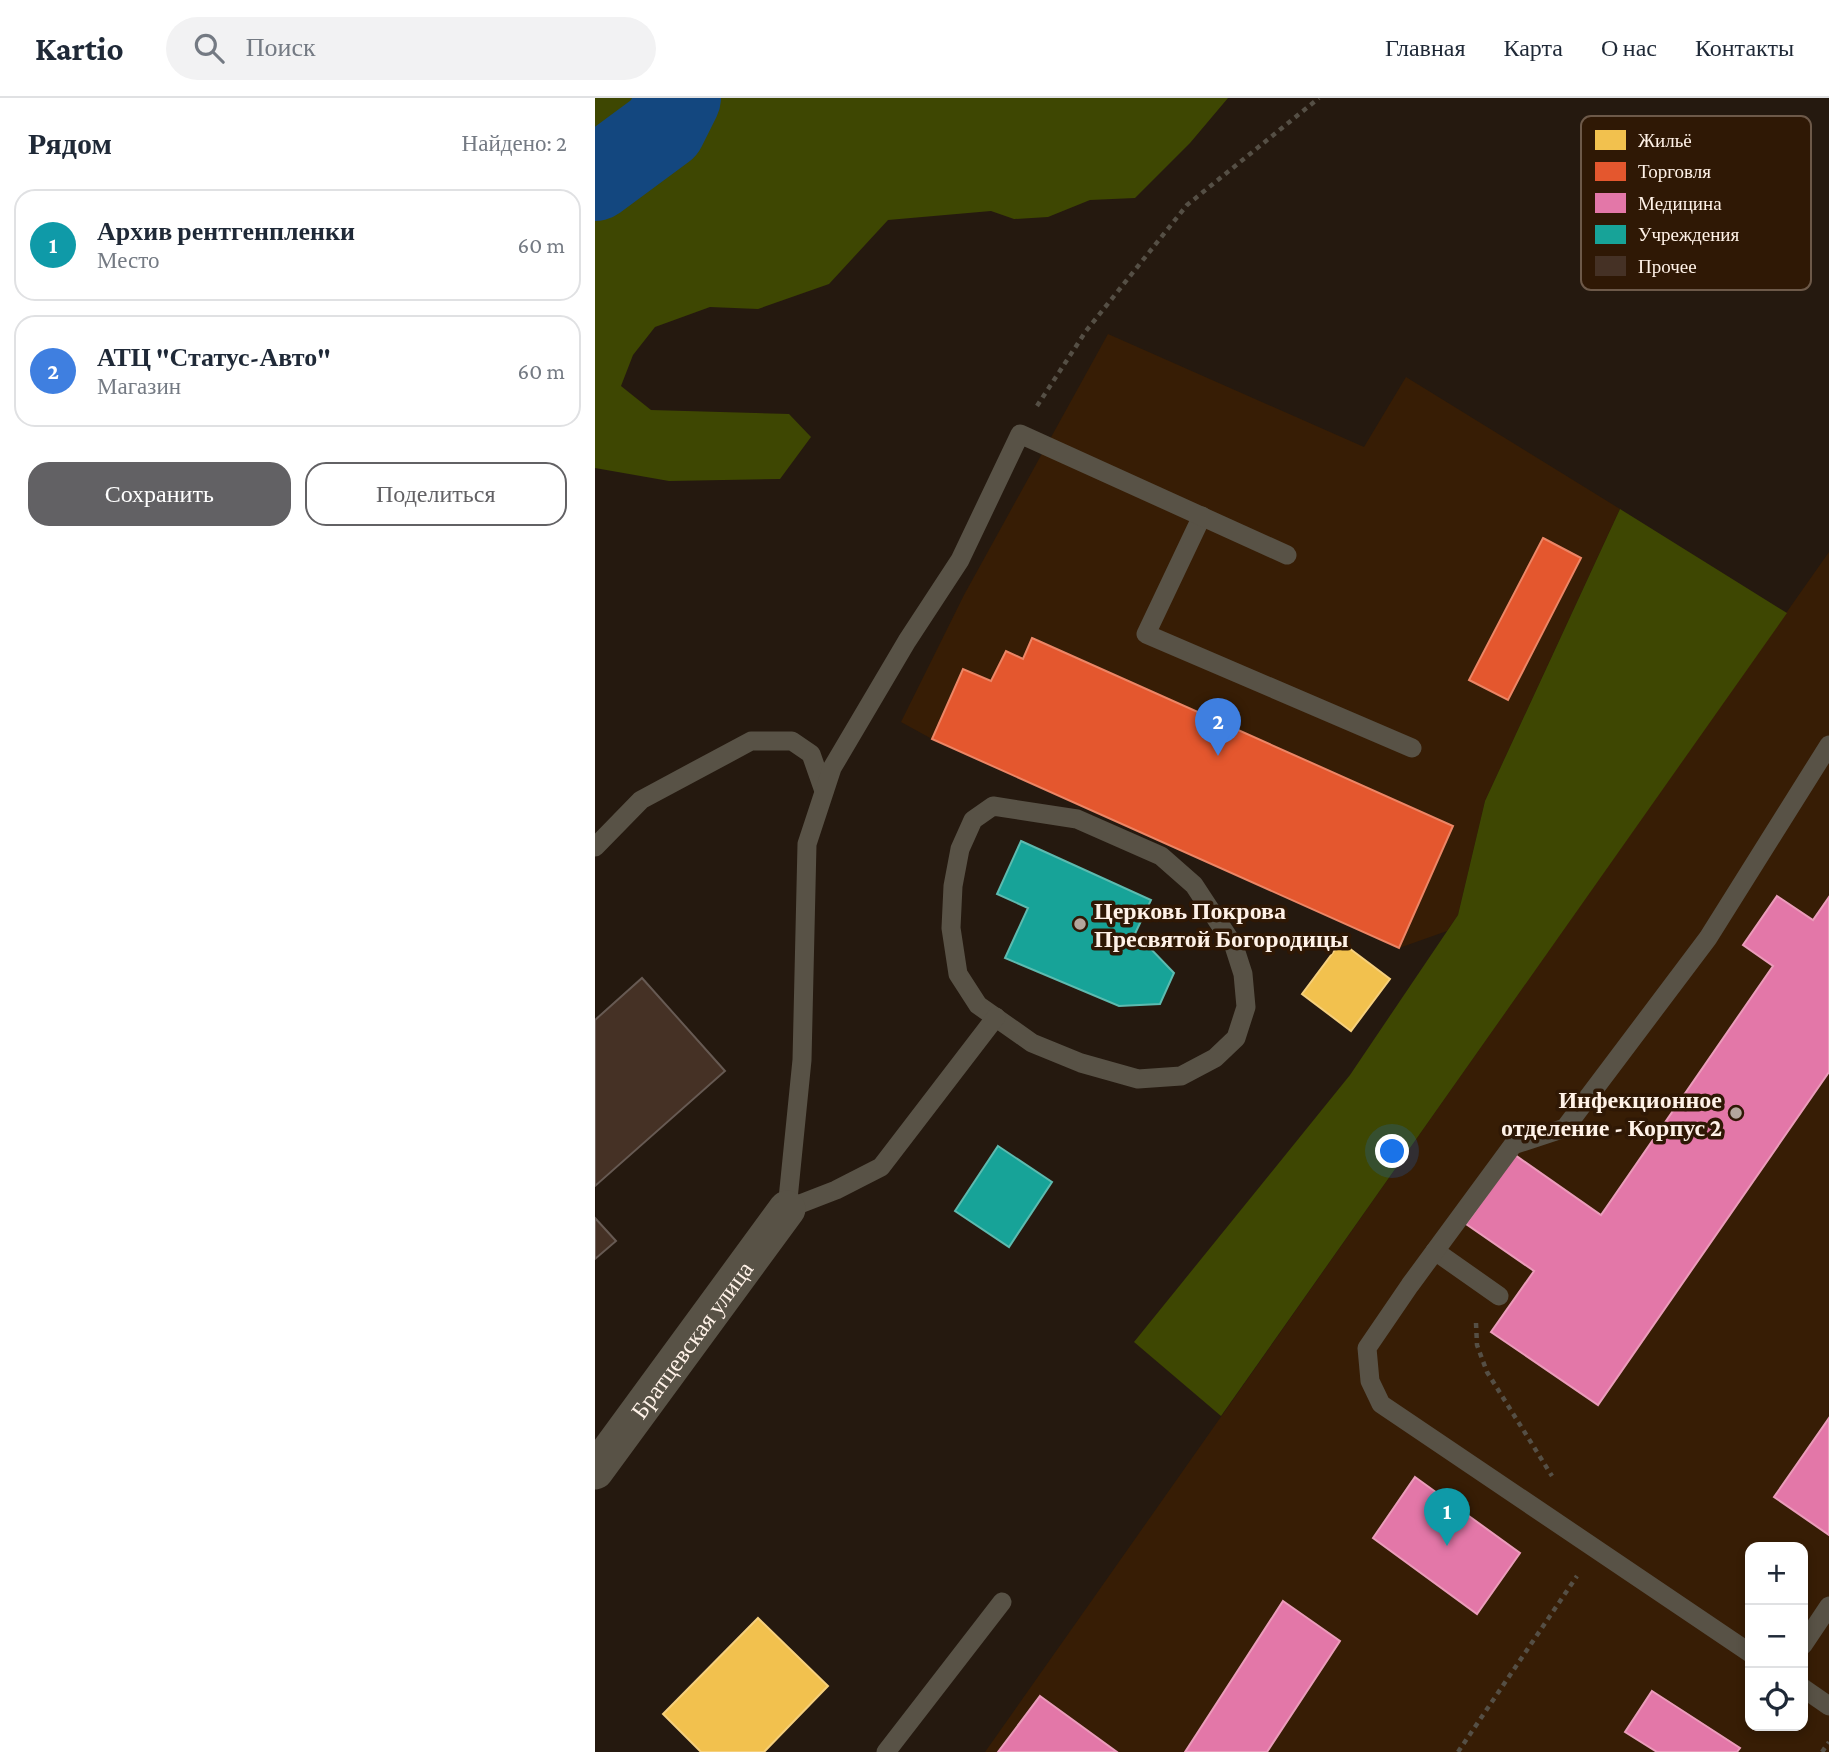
<!DOCTYPE html>
<html lang="ru">
<meta charset="utf-8">
<style>
:root{--surface:#fff;--page:#f2f2f3;--text:#1f2937;--muted:#747a83;--line:#e0e1e3;--accent:#626164}
body{margin:0;font-family:"Crimson Pro",serif;background:var(--page);color:var(--text)}
.controls{position:absolute;right:21px;bottom:21px;display:grid;overflow:hidden;border-radius:14px;box-shadow:0 4px 10px #0003}
.controls button{width:63px;height:63px;display:grid;place-items:center;padding:0;border:0;border-bottom:2px solid var(--line);background:var(--surface);color:var(--text);font:35px sans-serif}
.you{position:absolute;left:798px;top:1054px;width:24px;height:24px;margin:-18px;border:5px solid #fff;border-radius:50%;background:#1a73e8;box-shadow:0 0 0 10px #1a73e833}
.badge{display:grid;place-items:center;width:46px;height:46px;border-radius:50%;background:var(--accent);color:#fff;font-size:23px;font-weight:700}
.pin{position:absolute;translate:-50% -58px;filter:drop-shadow(0 2px 4px #0008)}
.pin::after{content:'';position:absolute;top:37px;width:24px;height:21px;background:inherit;clip-path:polygon(0 0,100% 0,50% 100%)}
.list{margin:0;padding:0;list-style:none}
h2{display:flex;justify-content:space-between;align-items:center;height:91px;margin:0;padding:0 28px;font-size:30px}
h2 small{font-size:23px;font-weight:400;color:var(--muted)}
.list li{display:grid;grid-template-columns:46px 1fr auto;gap:21px;align-items:center;box-sizing:border-box;height:112px;margin:0 14px 14px;padding:0 14px;border:2px solid var(--line);border-radius:21px}
.list b{display:block;font-size:26px;white-space:nowrap}
.list p{margin:0;font-size:23px;white-space:nowrap;color:var(--muted)}
.list em{font-size:23px;font-style:normal;color:var(--muted)}
.actions{display:flex;gap:14px;padding:21px 28px}
.actions a{flex:1;padding:16px 0;border:2px solid var(--accent);border-radius:21px;text-align:center;font-size:24px;color:var(--accent)}
.actions .main{background:var(--accent);color:#fff}
.icon{flex:none;width:38px;height:38px;fill:none;stroke:currentColor;stroke-width:2;stroke-linecap:round;stroke-linejoin:round}
.map{position:relative;flex:none;width:1234px;height:1654px;overflow:hidden}
header{display:flex;align-items:center;gap:42px;box-sizing:border-box;height:98px;padding:0 35px;background:var(--surface);border-bottom:2px solid var(--line)}
header strong{font-size:33px}
nav{display:flex;gap:38px;margin-inline-start:auto;font-size:24px}
.search{width:490px;height:63px;background:var(--page);display:flex;align-items:center;gap:18px;box-sizing:border-box;padding:0 24px;border-radius:38px;color:var(--muted);font-size:26px}
main{display:flex}
aside{flex:1;background:var(--surface)}
.map>svg:first-child{display:block}
.built{fill:#371d05;fill-rule:evenodd}
.forest{fill:#3e4702}
.homes{fill:#f2c14e;stroke:#f6d07c;stroke-width:2}
.shops{fill:#e4572e;stroke:#ec8666;stroke-width:2}
.health{fill:#e377a8;stroke:#eb9cbb;stroke-width:2}
.public{fill:#17a398;stroke:#5dbbb0;stroke-width:2}
.lines{fill:none;stroke-linecap:round;stroke-linejoin:round}
.river{stroke:#13477f;stroke-width:84}
.building{fill:#453125;stroke:#675a53;stroke-width:2}
.path{stroke:#554f45;stroke-width:4.5;stroke-dasharray:5 5;stroke-linecap:butt}
.service{stroke:#585246;stroke-width:19}
.minor{stroke:#585246;stroke-width:37}
.poi-dot{fill:#b3a69c;stroke:#2f1805;stroke-width:2.5}
.labels{text-anchor:middle;dominant-baseline:central;stroke-width:7;stroke-linejoin:round;paint-order:stroke}
.poi-label{font-size:24px;font-weight:bold;fill:#fff2e8;stroke:#2f1805;text-anchor:start}
.street-label{font-size:24px;fill:#fff2e8;stroke:#2f1805}
.key{fill:#2f1805;stroke:#6d5949;stroke-width:2}
.key-label{font-size:19px;fill:#fff2e8}
</style>
<header>
<strong>Kartio</strong>
<div class="search"><svg class="icon" aria-label="search" viewBox="0 0 24 24"><circle cx="10" cy="10" r="6"/><path d="M15 15l6 6"/></svg>Поиск</div>
<nav><a>Главная</a><a>Карта</a><a>О нас</a><a>Контакты</a></nav>
</header>
<main>
<aside>
<h2>Рядом<small>Найдено: 2</small></h2>
<ul class="list">
<li><span class="badge" style="background:#0f9aa8">1</span><div><b>Архив рентгенпленки</b><p>Место</p></div><em>60 m</em></li>
<li><span class="badge" style="background:#3f7fe0">2</span><div><b>АТЦ &quot;Статус-Авто&quot;</b><p>Магазин</p></div><em>60 m</em></li>
</ul>
<div class="actions"><a class="main">Сохранить</a><a>Поделиться</a></div>
</aside>
<div class="map">
<svg width="1234" height="1654" viewBox="0 0 1234 1654">
<rect width="100%" height="100%" fill="#25190f"/>
<g class="built">
<polygon points="513,236 769,349 811,279 1025,411 890,703 863,817 852,833 804,850 337,641 306,624 369,497"/>
<path d="M 1234,454 L 1234,1654 L 390,1654 L 495,1505 ZM 1155,1449 L 1208,1449 L 1208,1628 L 1155,1628 Z"/>
</g>
<g class="forest">
<polygon points="0,0 633,0 595,45 540,100 495,102 453,119 419,121 396,113 293,122 234,186 163,211 115,209 60,229 38,257 26,288 56,312 194,316 216,339 185,381 74,383 0,370"/>
<polygon points="1025,411 1192,515 626,1318 539,1244 755,977 863,817 890,703"/>
</g>
<g class="homes">
<polygon points="746,844 795,881 756,933 707,896"/>
<polygon points="163,1520 233,1588 169,1654 106,1654 68,1616"/>
</g>
<g class="shops">
<polygon points="948,440 986,460 913,602 874,582"/>
<polygon points="437,540 858,728 804,850 337,641 368,571 396,583 411,553 428,561"/>
</g>
<g class="health">
<polygon points="1182,798 1218,822 1234,799 1234,974 1003,1307 896,1234 939,1173 871,1126 920,1057 1006,1117 1178,868 1148,847"/>
<polygon points="1234,1320 1234,1437 1179,1399"/>
<polygon points="820,1379 925,1455 882,1516 778,1440"/>
<polygon points="688,1503 745,1543 672,1654 590,1654"/>
<polygon points="1057,1593 1145,1650 1142,1654 1062,1654 1030,1634"/>
<polygon points="445,1598 522,1654 403,1654"/>
</g>
<g class="public">
<polygon points="426,743 556,802 537,842 556,851 579,875 565,906 524,908 410,860 433,810 402,796"/>
<polygon points="403,1048 457,1084 414,1149 360,1113"/>
</g>
<g class="lines">
<polyline class="river" points="0,81 69,30 84,0"/>
</g>
<g class="building">
<polygon points="47,880 130,973 0,1088 0,922"/>
<polygon points="0,1120 21,1143 0,1161"/>
</g>
<g class="lines">
<g class="path">
<polyline points="442,308 491,233 592,107 724,0"/>
<polyline points="881,1225 882,1247 892,1274 957,1378"/>
<polyline points="863,1654 982,1478"/>
<polyline points="1227,1654 1234,1644"/>
</g>
<g class="service">
<polyline points="607,418 551,536 817,650"/>
<polygon points="398,708 482,721 566,758 599,787 639,848 648,876 651,909 641,940 620,960 586,978 543,981 486,965 437,945 383,907 363,876 356,830 358,788 365,751 378,722"/>
<polyline points="0,749 46,702 156,643 197,643 216,656 229,693"/>
<polyline points="401,919 286,1069 241,1092 192,1111 207,962 212,746 237,670 312,543 365,462 425,336 692,457"/>
<polyline points="840,1153 904,1198"/>
<polyline points="1208,1547 1234,1508"/>
<polyline points="1155,1555 786,1306 775,1283 772,1250 815,1187 918,1047 970,1030 1113,840 1234,647"/>
<polyline points="1208,1590 1234,1608"/>
<polyline points="291,1654 407,1504"/>
</g>
<path class="minor" id="s1" d="M 0,1373 L 192,1111"/>
</g>
<g class="poi-dot">
<circle cx="485" cy="826" r="7"/>
<circle cx="1141" cy="1015" r="7"/>
</g>
<g class="labels">
<g class="poi-label">
<text x="499" y="812">Церковь Покрова<tspan x="499" dy="28">Пресвятой Богородицы</tspan></text>
<text x="1127" y="1001" text-anchor="end">Инфекционное<tspan x="1127" dy="28">отделение - Корпус 2</tspan></text>
</g>
<g class="street-label">
<text stroke="none"><textPath href="#s1" startOffset="163">Братцевская улица</textPath></text>
</g>
</g>
<rect x="986" y="18" width="230" height="174" rx="10" class="key"/>
<rect x="1000" y="32" width="31" height="20" fill="#f2c14e"/>
<rect x="1000" y="64" width="31" height="19" fill="#e4572e"/>
<rect x="1000" y="95" width="31" height="20" fill="#e377a8"/>
<rect x="1000" y="127" width="31" height="19" fill="#17a398"/>
<rect x="1000" y="158" width="31" height="20" fill="#453125"/>
<g class="key-label">
<text x="1043" y="49">Жильё</text>
<text x="1043" y="80">Торговля</text>
<text x="1043" y="112">Медицина</text>
<text x="1043" y="143">Учреждения</text>
<text x="1043" y="175">Прочее</text>
</g>
</svg>
<div class="controls">
<button>+</button>
<button>−</button>
<button><svg class="icon" aria-label="locate" viewBox="0 0 24 24"><circle cx="12" cy="12" r="6"/><path d="M12 2v4M12 18v4M2 12h4M18 12h4"/></svg></button>
</div>
<div class="you"></div>
<div class="pin badge" style="left:852px;top:1448px;background:#0f9aa8">1</div>
<div class="pin badge" style="left:623px;top:658px;background:#3f7fe0">2</div>
</div>
</main>
